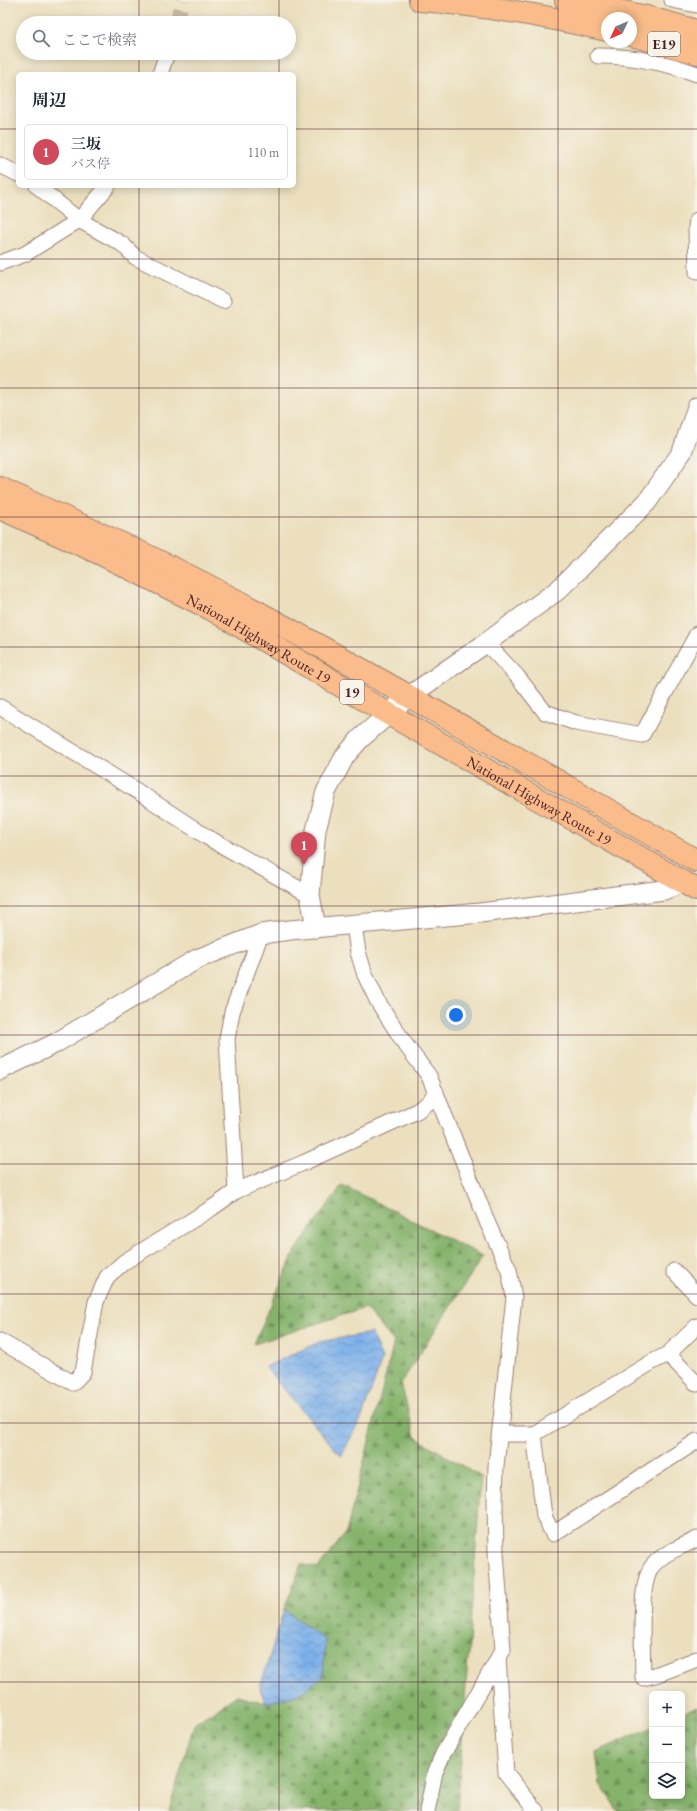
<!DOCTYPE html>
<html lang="ja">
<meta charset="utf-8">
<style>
:root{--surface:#fff;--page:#f2f2f3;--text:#1f2937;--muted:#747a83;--line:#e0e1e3;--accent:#d1495b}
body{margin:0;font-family:"EB Garamond","Noto Serif JP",serif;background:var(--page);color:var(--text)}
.controls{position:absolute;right:12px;bottom:12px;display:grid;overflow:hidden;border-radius:6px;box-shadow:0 2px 10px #0003}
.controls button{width:36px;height:36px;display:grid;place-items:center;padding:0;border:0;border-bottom:1px solid var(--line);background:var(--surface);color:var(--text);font:20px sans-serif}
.compass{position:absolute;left:601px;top:12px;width:36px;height:36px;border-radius:50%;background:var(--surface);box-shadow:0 2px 10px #0003;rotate:226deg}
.you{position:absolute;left:456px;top:1015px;width:14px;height:14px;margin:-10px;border:3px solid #fff;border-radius:50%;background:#1a73e8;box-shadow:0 0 0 6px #1a73e833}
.badge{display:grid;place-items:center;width:26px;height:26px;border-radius:50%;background:var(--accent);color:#fff;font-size:13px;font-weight:700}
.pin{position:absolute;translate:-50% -33px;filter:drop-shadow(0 1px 2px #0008)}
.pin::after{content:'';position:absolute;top:21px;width:14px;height:12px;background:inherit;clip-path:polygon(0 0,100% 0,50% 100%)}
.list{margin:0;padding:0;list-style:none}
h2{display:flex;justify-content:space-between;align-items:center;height:52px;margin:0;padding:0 16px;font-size:17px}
h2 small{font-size:13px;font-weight:400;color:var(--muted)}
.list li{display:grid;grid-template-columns:26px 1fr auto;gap:12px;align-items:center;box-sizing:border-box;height:56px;margin:0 8px 8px;padding:0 8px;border:1px solid var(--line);border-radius:6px}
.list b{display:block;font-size:15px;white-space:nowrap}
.list p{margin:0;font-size:13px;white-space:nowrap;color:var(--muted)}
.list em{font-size:13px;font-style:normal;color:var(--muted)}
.icon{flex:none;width:22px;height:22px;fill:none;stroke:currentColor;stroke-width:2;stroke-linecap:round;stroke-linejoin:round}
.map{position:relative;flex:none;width:697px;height:1811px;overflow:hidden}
.search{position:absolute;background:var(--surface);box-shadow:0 2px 10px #0003;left:16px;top:16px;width:280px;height:44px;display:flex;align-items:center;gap:10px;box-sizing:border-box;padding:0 14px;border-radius:22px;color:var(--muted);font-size:15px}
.panel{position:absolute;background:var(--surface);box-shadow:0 2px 10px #0003;left:16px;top:72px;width:280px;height:116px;border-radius:6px}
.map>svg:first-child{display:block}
.forest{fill:url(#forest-firs);stroke:#68694c}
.water{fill:url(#water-waves);stroke:#64688a}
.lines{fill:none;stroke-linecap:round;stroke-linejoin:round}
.minor-tunnel{stroke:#cbb9a0;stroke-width:15;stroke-dasharray:15 8;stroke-linecap:butt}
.minor-casing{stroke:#9a7f74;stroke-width:17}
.tertiary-casing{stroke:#9a7f74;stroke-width:21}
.trunk-casing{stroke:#9a7f74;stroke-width:24}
.motorway-casing{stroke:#9a7f74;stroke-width:24}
.minor{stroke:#fff;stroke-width:15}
.tertiary{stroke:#fff;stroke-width:19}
.trunk{stroke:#f9bc8a;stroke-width:22}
.motorway{stroke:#f9bc8a;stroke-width:22}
.grid{fill:none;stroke:#4a1f2b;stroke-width:1;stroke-opacity:0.55}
.labels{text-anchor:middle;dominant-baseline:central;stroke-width:3;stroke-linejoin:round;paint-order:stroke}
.shield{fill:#f7f3e8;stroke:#7e5f64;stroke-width:1}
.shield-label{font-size:14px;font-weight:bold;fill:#4a1f2b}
.street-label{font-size:15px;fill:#4a1f2b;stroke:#f7f3e8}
</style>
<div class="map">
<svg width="697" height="1811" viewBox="0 0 697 1811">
<defs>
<pattern id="forest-firs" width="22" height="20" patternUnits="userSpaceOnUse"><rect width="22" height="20" fill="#85b36c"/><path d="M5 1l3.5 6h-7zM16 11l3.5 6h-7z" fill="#6f9159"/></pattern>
<pattern id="water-waves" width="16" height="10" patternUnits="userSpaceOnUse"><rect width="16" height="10" fill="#7db0ea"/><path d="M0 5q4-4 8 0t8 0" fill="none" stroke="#688fbe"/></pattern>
</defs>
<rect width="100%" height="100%" fill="#f7f3e8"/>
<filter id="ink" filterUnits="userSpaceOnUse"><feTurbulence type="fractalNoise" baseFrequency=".025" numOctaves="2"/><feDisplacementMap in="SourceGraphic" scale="8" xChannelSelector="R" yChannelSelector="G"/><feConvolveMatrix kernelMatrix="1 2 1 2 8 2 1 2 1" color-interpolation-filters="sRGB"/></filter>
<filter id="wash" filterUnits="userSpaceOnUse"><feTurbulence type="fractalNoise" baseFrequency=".012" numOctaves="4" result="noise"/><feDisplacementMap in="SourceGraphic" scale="16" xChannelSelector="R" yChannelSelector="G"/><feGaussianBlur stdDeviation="0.9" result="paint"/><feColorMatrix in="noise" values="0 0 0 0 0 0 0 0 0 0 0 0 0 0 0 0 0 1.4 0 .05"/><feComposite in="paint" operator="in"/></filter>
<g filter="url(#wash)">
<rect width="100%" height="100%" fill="#ebdfbd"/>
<g class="forest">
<polygon points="342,1185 483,1256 401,1383 415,1437 481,1477 457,1811 169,1811 194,1724 237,1695 265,1703 297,1695 325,1640 284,1610 301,1564 318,1568 346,1533 394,1342 365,1308 254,1344 294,1253"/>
<polygon points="697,1707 697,1811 618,1811 600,1784 596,1752 652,1727 652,1796 682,1796 682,1714"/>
</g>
<g class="water">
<polygon points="371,1333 382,1359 362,1417 341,1456 265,1367 319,1342"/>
<polygon points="284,1610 325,1640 323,1677 297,1695 265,1703 260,1688"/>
</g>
</g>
<g filter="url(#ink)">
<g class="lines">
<polyline class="minor-tunnel" points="177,23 182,0"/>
<g class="minor-casing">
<g id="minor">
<polyline points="672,0 697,5"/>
<path d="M 598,56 C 633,56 664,62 697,74"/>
<polyline points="160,74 167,53"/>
<polyline points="0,165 18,174"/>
<polyline points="37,186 79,220 122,244 135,257 223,301"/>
<polyline points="697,220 696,227 697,272"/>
<polyline points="0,263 25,254 79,220 108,186"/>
<polyline points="486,643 517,676 545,712 576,723 642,735 697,634"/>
<polyline points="0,707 137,791 207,837 310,895"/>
<polyline points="354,925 358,952 365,975 378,1002 405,1044 429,1076 488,1224 509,1270 514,1297 496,1466 495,1502 496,1552 503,1650 443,1754 435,1772 427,1811"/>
<polyline points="236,1191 227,1039 232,1012 261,934"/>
<polyline points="674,1271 697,1295"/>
<polyline points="0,1341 73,1383 83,1372 96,1302 107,1277 124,1262 212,1208 236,1191 303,1163 417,1111 429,1102 436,1092"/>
<polyline points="668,1354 697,1326"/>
<polyline points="500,1434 534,1434 652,1362 668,1354 697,1384"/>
<polyline points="534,1434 544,1516 553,1534 697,1441"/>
<path d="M 697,1539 C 682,1547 661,1553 651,1568 C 638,1589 643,1652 643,1678 L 658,1674 L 697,1659"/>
<polyline points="498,1658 506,1773 536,1811"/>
</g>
</g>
<g class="tertiary-casing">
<g id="tertiary">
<polyline points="316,928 310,895 316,830 326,792 345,756 360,739 409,696 486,643 558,590 647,502 682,452 697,407"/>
<polyline points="0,1070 54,1044 197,959 261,934 290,930 480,913 664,890 683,882"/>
</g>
</g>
<g class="trunk-casing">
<g id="trunk">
<path d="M 0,488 C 79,525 160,559 237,601 C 392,684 544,774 697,861"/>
<path id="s1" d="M 0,508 L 99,553 L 211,609 L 387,713 L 697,890"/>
</g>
</g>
<g class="motorway-casing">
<g id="motorway">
<path d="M 420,0 C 483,5 545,16 607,30"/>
<polyline points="566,0 647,17 697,31"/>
<polyline points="631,35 697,53"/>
</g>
</g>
<use href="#minor" class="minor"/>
<use href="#tertiary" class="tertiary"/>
<use href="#trunk" class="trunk"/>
<use href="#motorway" class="motorway"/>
</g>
</g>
<path class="grid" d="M 139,0 L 139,23M 279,0 L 279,23M 418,0 L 418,1811M 558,0 L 558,1811M 139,53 L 139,74M 279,53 L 279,74M 0,129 L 18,129M 294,129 L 697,129M 139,186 L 139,1811M 279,186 L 279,1811M 0,259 L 697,259M 0,388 L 697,388M 0,517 L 697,517M 0,647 L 697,647M 0,776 L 697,776M 0,906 L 697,906M 0,1035 L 697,1035M 0,1164 L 697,1164M 0,1294 L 697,1294M 0,1423 L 697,1423M 0,1552 L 697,1552M 0,1682 L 697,1682"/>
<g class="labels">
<g class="shield">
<rect x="648" y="32" width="32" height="24" rx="3"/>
<rect x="340" y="680" width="24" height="24" rx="3"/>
</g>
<g class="shield-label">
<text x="664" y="44">E19</text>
<text x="352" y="692">19</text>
</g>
<g class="street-label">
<text stroke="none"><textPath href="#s1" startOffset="290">National Highway Route 19</textPath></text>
<text stroke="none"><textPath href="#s1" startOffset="614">National Highway Route 19</textPath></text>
</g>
</g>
</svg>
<div class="controls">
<button>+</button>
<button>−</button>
<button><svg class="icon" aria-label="layers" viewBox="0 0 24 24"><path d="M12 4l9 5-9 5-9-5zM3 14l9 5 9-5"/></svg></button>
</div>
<svg class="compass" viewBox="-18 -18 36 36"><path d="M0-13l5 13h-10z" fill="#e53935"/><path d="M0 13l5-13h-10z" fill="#747a83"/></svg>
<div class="you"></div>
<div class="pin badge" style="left:304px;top:865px">1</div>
<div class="search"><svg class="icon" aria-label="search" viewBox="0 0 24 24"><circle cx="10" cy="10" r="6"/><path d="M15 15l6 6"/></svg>ここで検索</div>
<section class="panel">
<h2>周辺<small></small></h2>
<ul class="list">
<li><span class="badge">1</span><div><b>三坂</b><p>バス停</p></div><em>110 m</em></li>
</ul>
</section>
</div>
